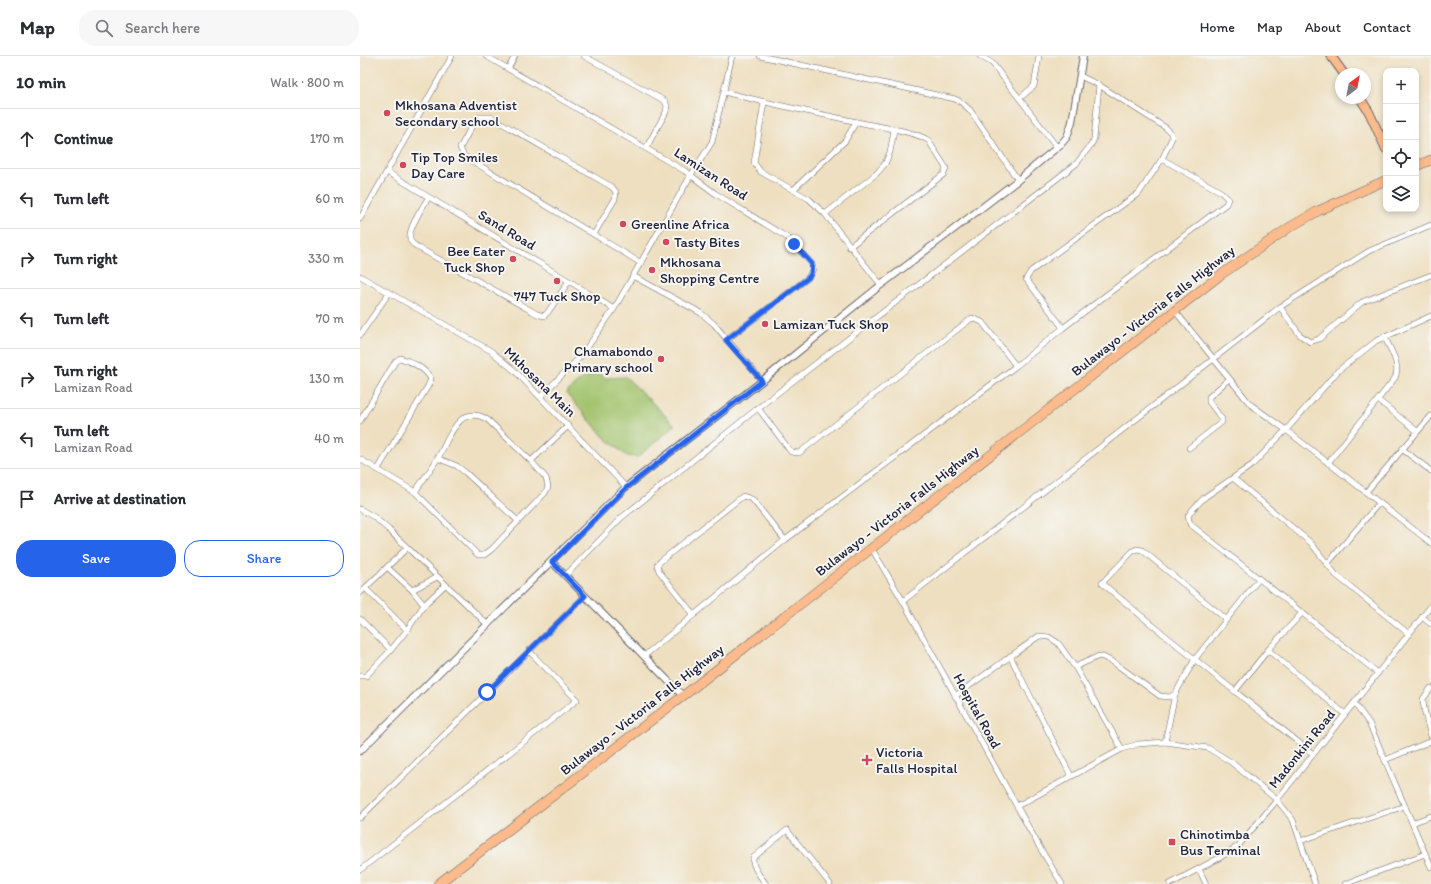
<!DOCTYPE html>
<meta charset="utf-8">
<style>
:root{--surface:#fff;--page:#f7f7f7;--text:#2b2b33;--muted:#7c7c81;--line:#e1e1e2;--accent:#2563eb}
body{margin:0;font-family:Itim,sans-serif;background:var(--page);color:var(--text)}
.controls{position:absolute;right:12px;top:12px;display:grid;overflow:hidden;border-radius:8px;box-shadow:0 2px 6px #0003}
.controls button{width:36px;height:36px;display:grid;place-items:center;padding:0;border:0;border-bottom:1px solid var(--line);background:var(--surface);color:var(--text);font:20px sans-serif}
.compass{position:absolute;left:975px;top:12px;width:36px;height:36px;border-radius:50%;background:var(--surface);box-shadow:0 2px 6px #0003;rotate:32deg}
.stop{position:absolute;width:12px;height:12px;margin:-9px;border:3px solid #2563eb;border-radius:50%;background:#fff}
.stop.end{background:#2563eb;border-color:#fff;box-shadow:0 1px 4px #0008}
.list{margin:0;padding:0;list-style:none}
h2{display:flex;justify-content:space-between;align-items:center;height:52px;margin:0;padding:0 16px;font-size:17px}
h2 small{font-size:13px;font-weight:400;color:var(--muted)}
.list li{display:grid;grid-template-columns:26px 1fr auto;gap:12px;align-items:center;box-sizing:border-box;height:60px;padding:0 16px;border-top:1px solid var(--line)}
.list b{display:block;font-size:15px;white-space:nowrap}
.list p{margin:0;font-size:13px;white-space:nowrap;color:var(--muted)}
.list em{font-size:13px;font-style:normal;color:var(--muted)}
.actions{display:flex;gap:8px;padding:12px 16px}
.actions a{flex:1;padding:9px 0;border:1px solid var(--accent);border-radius:16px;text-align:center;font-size:14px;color:var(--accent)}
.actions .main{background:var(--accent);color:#fff}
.icon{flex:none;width:22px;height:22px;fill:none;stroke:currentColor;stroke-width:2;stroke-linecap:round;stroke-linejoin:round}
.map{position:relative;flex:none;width:1071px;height:828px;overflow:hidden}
header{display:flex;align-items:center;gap:24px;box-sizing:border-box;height:56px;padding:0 20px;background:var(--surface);border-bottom:1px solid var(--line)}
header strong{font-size:19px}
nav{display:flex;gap:22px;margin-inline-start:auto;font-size:14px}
.search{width:280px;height:36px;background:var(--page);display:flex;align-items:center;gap:10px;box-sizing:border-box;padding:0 14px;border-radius:16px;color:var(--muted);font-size:15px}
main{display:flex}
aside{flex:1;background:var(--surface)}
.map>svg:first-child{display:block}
.green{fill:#a1c26b;stroke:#627253}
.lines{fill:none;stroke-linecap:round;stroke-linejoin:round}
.minor-casing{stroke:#69646a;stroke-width:6}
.tertiary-casing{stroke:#69646a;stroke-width:8}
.primary-casing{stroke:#69646a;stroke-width:10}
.trunk-casing{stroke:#69646a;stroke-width:10}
.minor{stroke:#fff;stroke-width:5}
.tertiary{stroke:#fff;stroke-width:6}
.primary{stroke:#fbbb8c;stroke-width:8}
.trunk{stroke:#fbbb8c;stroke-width:9}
.route{stroke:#2563eb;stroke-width:5}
.poi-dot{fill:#d1495b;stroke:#f6f6f2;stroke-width:1.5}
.labels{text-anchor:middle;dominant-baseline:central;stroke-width:4;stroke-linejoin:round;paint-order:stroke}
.poi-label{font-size:14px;fill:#22223b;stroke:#f6f6f2;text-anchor:start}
.street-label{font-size:14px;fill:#22223b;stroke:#f6f6f2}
</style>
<header>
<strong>Map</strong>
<div class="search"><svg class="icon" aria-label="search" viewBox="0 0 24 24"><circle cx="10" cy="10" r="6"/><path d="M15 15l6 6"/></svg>Search here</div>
<nav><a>Home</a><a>Map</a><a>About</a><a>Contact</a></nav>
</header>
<main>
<aside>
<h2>10 min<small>Walk · 800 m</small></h2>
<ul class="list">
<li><svg class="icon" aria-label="ahead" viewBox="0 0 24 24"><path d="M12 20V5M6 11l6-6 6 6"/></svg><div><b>Continue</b></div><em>170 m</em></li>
<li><svg class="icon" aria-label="left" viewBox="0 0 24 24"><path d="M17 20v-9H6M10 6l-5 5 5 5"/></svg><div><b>Turn left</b></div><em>60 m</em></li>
<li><svg class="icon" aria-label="right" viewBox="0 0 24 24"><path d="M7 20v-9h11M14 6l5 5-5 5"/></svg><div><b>Turn right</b></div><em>330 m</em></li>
<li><svg class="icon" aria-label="left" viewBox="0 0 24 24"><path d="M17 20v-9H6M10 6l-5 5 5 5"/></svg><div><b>Turn left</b></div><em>70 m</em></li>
<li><svg class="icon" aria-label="right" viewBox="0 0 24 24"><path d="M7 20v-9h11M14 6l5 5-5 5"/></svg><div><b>Turn right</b><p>Lamizan Road</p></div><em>130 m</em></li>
<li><svg class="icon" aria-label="left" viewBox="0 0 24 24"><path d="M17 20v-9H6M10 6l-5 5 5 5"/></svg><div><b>Turn left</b><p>Lamizan Road</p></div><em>40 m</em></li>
<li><svg class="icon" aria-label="arrive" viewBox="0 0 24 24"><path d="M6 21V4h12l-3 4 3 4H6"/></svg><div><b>Arrive at destination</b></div></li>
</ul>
<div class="actions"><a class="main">Save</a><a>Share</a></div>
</aside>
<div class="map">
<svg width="1071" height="828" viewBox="0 0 1071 828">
<rect width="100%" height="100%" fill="#f6f6f2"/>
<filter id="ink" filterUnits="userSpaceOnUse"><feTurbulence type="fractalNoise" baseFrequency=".025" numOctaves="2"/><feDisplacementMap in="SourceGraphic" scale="8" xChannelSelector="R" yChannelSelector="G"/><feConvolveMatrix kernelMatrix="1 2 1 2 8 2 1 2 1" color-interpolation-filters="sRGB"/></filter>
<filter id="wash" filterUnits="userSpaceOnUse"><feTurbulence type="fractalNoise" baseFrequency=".012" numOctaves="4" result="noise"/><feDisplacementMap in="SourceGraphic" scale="16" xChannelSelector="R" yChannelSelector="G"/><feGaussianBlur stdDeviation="0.9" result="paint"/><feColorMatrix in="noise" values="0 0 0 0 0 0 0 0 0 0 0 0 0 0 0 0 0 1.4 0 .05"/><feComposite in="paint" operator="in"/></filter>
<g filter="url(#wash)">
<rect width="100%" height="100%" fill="#eedfc0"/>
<polygon class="green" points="233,312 245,322 266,321 315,369 278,401 267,400 244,381 206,337"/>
</g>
<g filter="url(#ink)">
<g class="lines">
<g class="minor-casing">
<g id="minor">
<polyline points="126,0 325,115 356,138 428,182 452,208 453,213 448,222 366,284"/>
<polyline points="224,0 305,45 307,50 306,56 286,92"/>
<polyline points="400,0 595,43 601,46 610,54 658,124"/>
<polyline points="620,0 632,7 697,91"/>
<polyline points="148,13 155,0"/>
<path d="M 364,36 C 410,48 456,57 502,67 C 521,71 553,75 568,84 L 586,112 L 584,118 L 489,191"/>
<polyline points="660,42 674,30 679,0"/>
<polyline points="404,46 394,107 401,116 449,143 465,158 521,229"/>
<polyline points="27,116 209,225 254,253"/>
<polyline points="433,134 485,85 496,66"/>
<path d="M 68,142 C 63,151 48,172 50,183 C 51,188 55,189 59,192 L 177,258 L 184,260 L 188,256 L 209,225"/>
<polyline points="465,158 516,118 525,108 530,96 534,74"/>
<polyline points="0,163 92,0"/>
<polyline points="234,178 255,143 256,136 252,131 131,61 118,61 114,66 100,92 104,100 281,207"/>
<polyline points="0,220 131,295 156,316 266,431"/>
<polyline points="273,220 341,257 354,268 402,325"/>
<polyline points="920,251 940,279 950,286 959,283 1002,246 1071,219"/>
<polyline points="815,255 890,348 926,374 1071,487"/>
<polyline points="703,272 666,223 671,215 779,137 802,103 812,82 811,77 806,72 739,29 720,20"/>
<polyline points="0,279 29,237"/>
<polyline points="180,341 222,299 254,253 331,119 352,86 372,0"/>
<polyline points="1018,344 1057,375"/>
<polyline points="398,352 431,396 439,397 612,262 622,266 656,310"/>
<path d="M 0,365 L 35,306 L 40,302 C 51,305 66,313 71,323 L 68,330 L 18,413"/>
<polyline points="829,392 862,366 862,363 849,346 849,341 869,323"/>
<polyline points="1042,393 1071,415"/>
<polyline points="77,402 97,410 106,417 158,465"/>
<path d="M 0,403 L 55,436 L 118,499 L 124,499 L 132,493 L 185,437 L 188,431 L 186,422 L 171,405 L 128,364 C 99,346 89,382 78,402 C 71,413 63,424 55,436"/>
<polyline points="171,405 208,370"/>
<path d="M 968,407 L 1035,322 C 1041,308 1030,293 1024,280"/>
<polyline points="873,422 951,487 976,519 1049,578"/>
<polyline points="1006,436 1071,360"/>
<polyline points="0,453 14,461 29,474 128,569"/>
<polyline points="512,493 543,545 680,792 702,828"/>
<polyline points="968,507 1019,447"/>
<polyline points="27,511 52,534 64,549"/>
<polyline points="205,520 261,462 398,352 716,108 731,89 734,83 739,29"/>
<polyline points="5,532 47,574"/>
<polyline points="52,534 77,521"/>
<polyline points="0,537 47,492"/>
<polyline points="543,545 920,251 1009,195 1071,169"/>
<polyline points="334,559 299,515 297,509 302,504 383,440 392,443 425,484"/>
<polyline points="1062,561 1071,568"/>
<polyline points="0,563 31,594"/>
<path d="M 866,563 L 782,494 L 777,493 L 773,495 L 742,527 C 811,586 883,641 953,698"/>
<polyline points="908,594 985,658"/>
<polyline points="284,600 425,484 656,310 703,272 866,148 868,143 861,136 802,103"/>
<polyline points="650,600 711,720"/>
<polyline points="715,611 739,600 743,601 753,606 800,640 810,641 815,638"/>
<polyline points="1018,617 830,468 828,460 833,453 845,441 892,409 926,374 978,315 1016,285 1071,260"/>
<polyline points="0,620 6,620 31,594 47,574 64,549 85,529"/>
<path d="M 1071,632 L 1063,643 C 1063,655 1068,668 1071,680"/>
<polyline points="875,635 908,594 942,557"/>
<polyline points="595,640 679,580 689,581 698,587 715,611 762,693"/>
<polyline points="994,647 1009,667 1071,811"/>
<polyline points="805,686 815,638 835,603 899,523"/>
<polyline points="1025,704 1071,685"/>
<polyline points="657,750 762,693 778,688 805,686 848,692 871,706 917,744 933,764 955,828"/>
<polyline points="0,762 225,540"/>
<polyline points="1052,767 1071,760"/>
<polyline points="940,785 1045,750"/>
<polyline points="839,813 846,828"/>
<polyline points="0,814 217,644 169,595"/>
<path d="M 406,828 C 401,821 392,812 393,802 L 427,774 L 470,828"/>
<polyline points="810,828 861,801 878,790 917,744 1071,550"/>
<polyline points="985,828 1065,798"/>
</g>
</g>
<g class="tertiary-casing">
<g id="tertiary">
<polyline points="192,506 323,640"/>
<polyline points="0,695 266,431 402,325 521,229 658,124 701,88 707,81 712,66 723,0"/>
</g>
</g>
<g class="primary-casing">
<g id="primary">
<polyline points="971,0 984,18"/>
<polyline points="1000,42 1009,56 1026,93"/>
</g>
</g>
<g class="trunk-casing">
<g id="trunk">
<polyline points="1056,110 1071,104"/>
<polyline points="78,828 323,640 859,220 930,171 958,155 1026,124"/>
</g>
</g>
<use href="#minor" class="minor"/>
<use href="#tertiary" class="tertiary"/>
<use href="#primary" class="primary"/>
<use href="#trunk" class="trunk"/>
</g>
</g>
<g class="lines" filter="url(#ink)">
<polyline class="route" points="127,636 225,540 192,506 266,432 402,325 366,284 448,222 451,218 452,208 434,188"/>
</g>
<g class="poi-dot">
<circle cx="27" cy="57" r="4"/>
<circle cx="43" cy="109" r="4"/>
<circle cx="263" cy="168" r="4"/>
<circle cx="306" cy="186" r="4"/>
<circle cx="153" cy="203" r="4"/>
<circle cx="292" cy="214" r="4"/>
<circle cx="197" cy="225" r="4"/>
<circle cx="405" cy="268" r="4"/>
<circle cx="301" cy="303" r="4"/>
<path d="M505 698h4v4h4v4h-4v4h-4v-4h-4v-4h4z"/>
<rect x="808" y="782" width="8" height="8" rx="2"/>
</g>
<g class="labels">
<g class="poi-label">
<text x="35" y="49">Mkhosana Adventist<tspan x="35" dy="16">Secondary school</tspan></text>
<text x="51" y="101">Tip Top Smiles<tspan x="51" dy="16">Day Care</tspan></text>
<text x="271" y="168">Greenline Africa</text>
<text x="314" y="186">Tasty Bites</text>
<text x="145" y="195" text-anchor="end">Bee Eater<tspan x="145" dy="16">Tuck Shop</tspan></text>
<text x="300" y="206">Mkhosana<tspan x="300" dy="16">Shopping Centre</tspan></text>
<text x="197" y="240" text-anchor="middle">747 Tuck Shop</text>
<text x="413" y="268">Lamizan Tuck Shop</text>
<text x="293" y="295" text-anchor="end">Chamabondo<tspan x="293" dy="16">Primary school</tspan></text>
<text x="516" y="696">Victoria<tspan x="516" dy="16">Falls Hospital</tspan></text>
<text x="820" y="778">Chinotimba<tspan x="820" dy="16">Bus Terminal</tspan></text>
</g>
<g class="street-label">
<text transform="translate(351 118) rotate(33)">Lamizan Road</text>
<text transform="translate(147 174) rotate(31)">Sand Road</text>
<text transform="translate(793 255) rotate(-38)">Bulawayo - Victoria Falls Highway</text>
<text transform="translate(180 326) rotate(44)">Mkhosana Main</text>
<text transform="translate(537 455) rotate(-38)">Bulawayo - Victoria Falls Highway</text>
<text transform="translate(282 654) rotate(-38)">Bulawayo - Victoria Falls Highway</text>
<text transform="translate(617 655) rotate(61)">Hospital Road</text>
<text transform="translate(942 693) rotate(-51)">Madonkini Road</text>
</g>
</g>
</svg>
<div class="controls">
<button>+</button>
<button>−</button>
<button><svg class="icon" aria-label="locate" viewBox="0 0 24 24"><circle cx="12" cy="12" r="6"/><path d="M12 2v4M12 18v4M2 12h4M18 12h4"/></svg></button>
<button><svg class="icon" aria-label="layers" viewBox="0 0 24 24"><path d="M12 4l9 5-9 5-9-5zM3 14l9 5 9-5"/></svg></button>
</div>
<svg class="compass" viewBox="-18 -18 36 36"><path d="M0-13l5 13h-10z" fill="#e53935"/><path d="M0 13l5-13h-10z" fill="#7c7c81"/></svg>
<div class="stop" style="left:127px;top:636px"></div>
<div class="stop end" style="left:434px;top:188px"></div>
</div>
</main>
